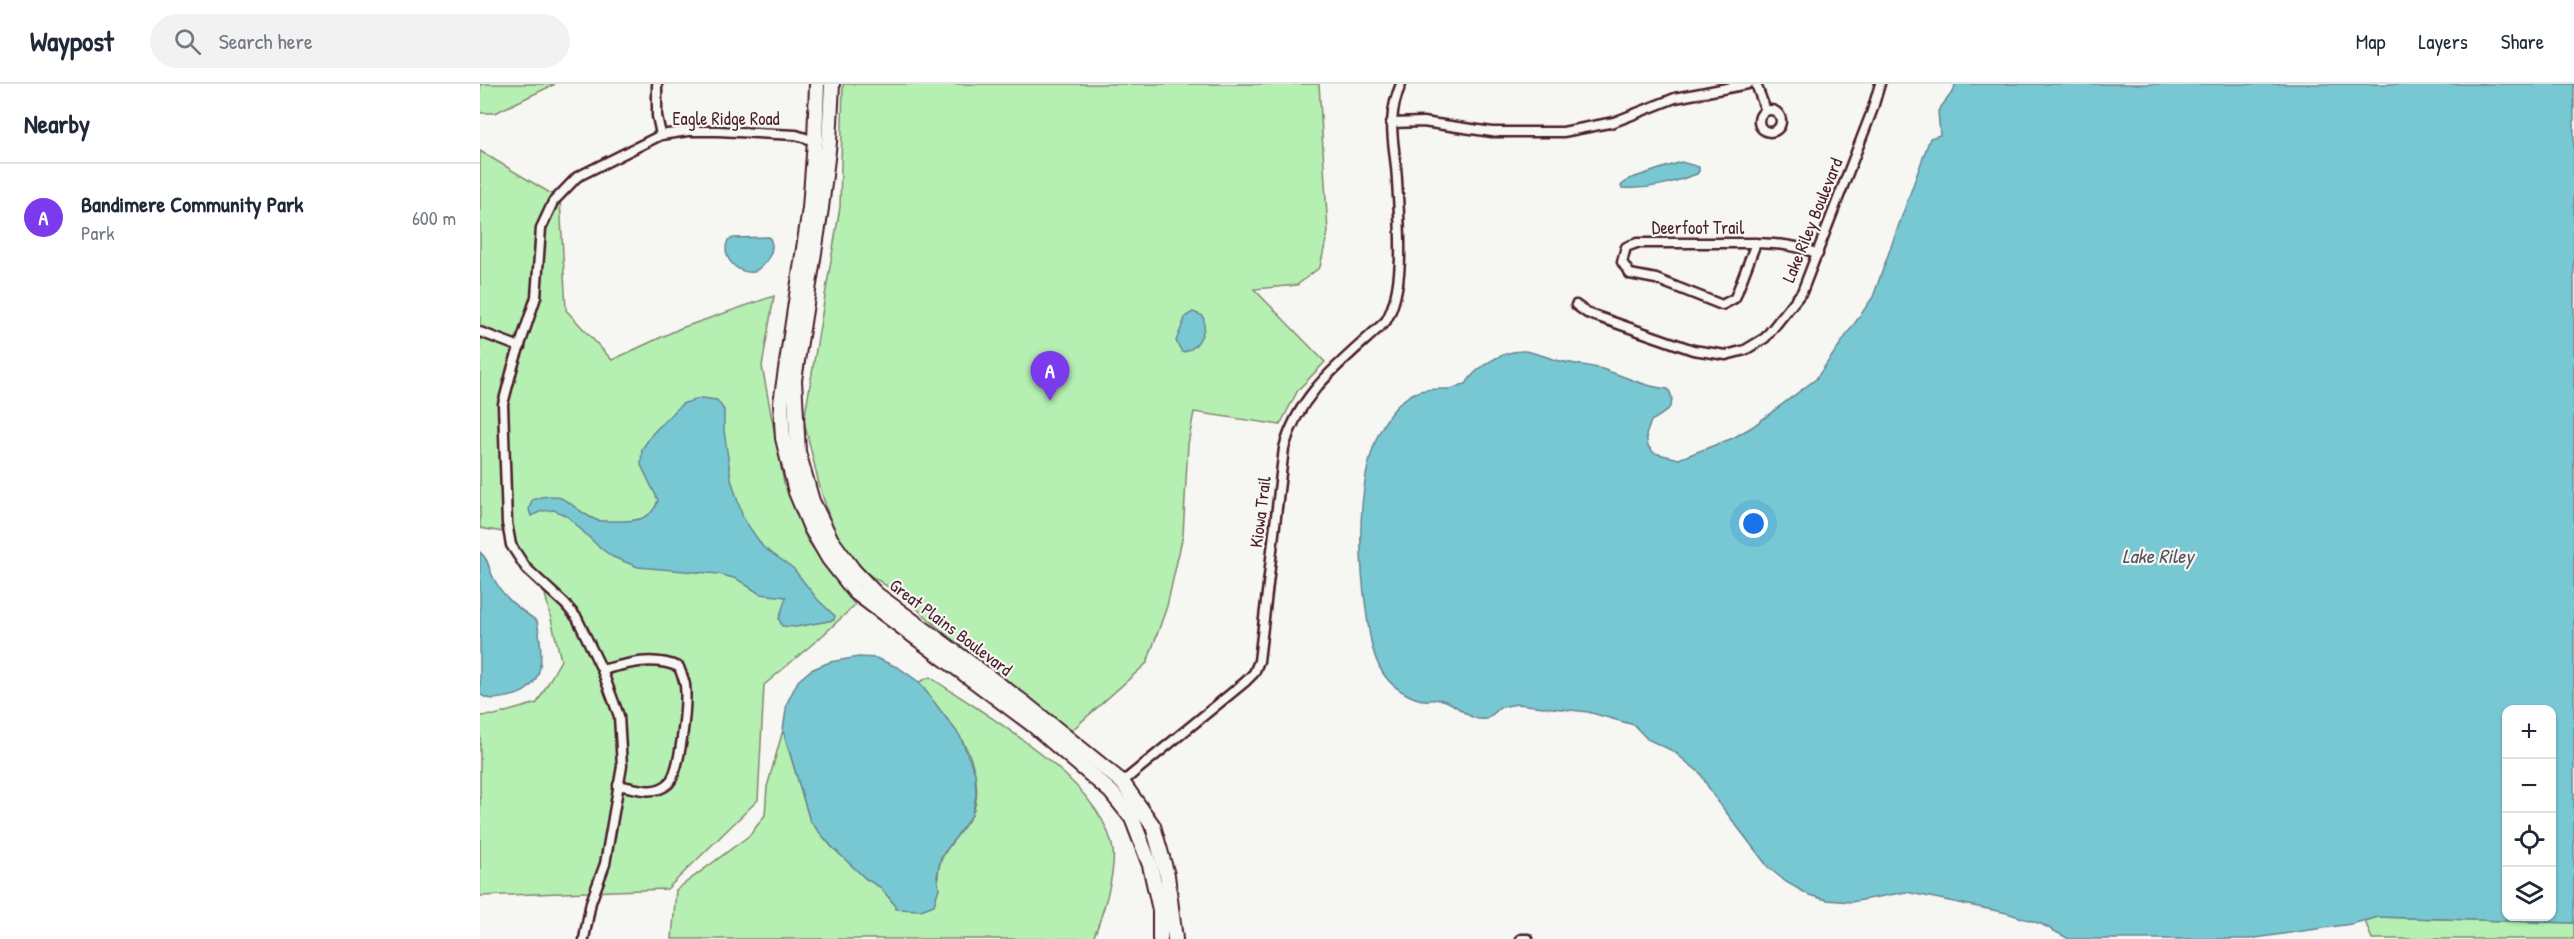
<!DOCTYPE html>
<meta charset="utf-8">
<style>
:root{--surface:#fff;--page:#f2f2f3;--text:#1f2937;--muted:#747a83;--line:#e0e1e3;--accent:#7c3aed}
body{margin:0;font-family:"Patrick Hand",sans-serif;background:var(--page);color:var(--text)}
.controls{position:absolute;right:18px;bottom:18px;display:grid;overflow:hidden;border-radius:12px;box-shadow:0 2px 4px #0004}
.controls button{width:54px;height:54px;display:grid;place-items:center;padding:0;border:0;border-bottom:2px solid var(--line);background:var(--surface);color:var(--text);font:30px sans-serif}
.you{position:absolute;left:1274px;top:440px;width:21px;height:21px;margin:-15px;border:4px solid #fff;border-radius:50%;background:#1a73e8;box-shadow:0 0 0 9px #1a73e833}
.badge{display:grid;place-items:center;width:39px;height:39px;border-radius:50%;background:var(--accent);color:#fff;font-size:20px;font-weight:700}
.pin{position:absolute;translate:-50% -50px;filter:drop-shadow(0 2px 3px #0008)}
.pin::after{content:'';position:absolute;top:32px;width:21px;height:18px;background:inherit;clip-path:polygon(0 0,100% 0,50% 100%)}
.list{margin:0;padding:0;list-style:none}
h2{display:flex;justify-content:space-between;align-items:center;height:78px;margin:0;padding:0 24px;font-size:26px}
h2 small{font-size:20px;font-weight:400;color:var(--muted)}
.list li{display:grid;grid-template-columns:39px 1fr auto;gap:18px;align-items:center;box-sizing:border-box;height:108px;padding:0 24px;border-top:2px solid var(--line)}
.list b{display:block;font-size:22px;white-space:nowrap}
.list p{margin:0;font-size:20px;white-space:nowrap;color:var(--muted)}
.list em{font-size:20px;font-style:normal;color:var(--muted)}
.icon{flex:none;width:33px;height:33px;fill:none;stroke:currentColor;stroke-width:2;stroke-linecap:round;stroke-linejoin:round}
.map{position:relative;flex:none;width:2094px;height:855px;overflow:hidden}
header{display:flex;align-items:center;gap:36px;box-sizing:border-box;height:84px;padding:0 30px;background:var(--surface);border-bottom:2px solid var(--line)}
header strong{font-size:28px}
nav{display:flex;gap:33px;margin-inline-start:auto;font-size:21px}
.search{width:420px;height:54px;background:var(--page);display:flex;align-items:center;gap:15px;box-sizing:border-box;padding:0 21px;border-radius:33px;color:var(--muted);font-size:22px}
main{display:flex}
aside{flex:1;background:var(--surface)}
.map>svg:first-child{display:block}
.green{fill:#b6efb2;stroke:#80876e;stroke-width:1.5}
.water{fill:#78c8d3;stroke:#668490;stroke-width:1.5;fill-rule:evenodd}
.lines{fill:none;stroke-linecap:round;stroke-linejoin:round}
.street-casing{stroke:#4a1f2b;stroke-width:13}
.primary-casing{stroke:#4a1f2b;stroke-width:18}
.street{stroke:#f6f6f2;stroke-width:8}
.primary{stroke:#f6f6f2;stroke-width:14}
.labels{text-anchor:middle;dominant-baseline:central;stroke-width:4.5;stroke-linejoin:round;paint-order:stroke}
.street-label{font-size:18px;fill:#4a1f2b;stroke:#f6f6f2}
.water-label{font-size:20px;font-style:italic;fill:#58525d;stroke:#f6f6f2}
</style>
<header>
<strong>Waypost</strong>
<div class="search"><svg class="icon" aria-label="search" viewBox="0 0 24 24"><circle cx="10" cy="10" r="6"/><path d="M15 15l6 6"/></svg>Search here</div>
<nav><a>Map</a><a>Layers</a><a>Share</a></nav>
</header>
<main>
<aside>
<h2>Nearby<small></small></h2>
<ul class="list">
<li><span class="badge">A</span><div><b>Bandimere Community Park</b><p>Park</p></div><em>600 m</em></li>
</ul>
</aside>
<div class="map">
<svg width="2094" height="855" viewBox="0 0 2094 855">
<rect width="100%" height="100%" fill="#f6f6f2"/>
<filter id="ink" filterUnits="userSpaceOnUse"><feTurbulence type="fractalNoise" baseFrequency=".0167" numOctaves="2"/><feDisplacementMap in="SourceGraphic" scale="12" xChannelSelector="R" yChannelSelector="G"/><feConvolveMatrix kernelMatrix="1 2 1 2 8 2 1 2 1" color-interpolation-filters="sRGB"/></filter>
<g filter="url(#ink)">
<g class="green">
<polygon points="0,0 75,0 15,29 0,29"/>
<polygon points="363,0 839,0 848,148 840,183 817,201 774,205 845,278 818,306 800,341 714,328 708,360 703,451 687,522 667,579 591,647 488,570 424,513 385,488 353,446 339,400 324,337 360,123"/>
<polygon points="0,67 80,115 86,226 132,276 201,244 294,212 282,282 304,399 327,456 375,521 342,552 284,601 278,716 187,805 0,812 0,632 15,631 57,619 81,576 65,510 23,448 0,444"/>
<path d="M 450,593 C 504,630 623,697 633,766 C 636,789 622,833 613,855 L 192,855 L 196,806 L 270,751 L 285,731 L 287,703 L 303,646 L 330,737 L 351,762 L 386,795 L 400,803 L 416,822 L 459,804 C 453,769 476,759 491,732 C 501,714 496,687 489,670 C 477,642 455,623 439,598 Z"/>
<polygon points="1898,833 2094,839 2094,855 1892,855 1885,837"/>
</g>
<g class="water">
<path d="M 1475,0 L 2094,0 L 2094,839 L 1898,833 L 1871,840 L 1769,855 L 1589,855 L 1561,840 L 1527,829 L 1426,808 L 1371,818 L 1347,816 L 1329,811 L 1306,798 L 1288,783 L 1233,711 L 1220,689 L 1193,667 L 1167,655 L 1154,641 L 1108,628 L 1037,620 L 1021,623 L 1007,635 C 988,638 980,621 963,616 C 957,614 951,617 945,616 C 934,616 916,605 909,597 C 892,579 889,548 886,525 C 878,468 874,369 916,323 C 934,304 945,305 969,305 C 975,305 979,300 986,300 C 995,284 1021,268 1040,267 C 1051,266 1065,273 1076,276 C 1091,280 1107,281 1122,285 C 1144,292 1165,303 1188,305 C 1199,322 1185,329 1171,337 L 1166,351 L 1168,362 L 1174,369 L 1199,375 L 1253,354 L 1272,343 L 1336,295 L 1393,213 L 1450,54 L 1460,51 L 1458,27 L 1474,6 ZM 2026,626 L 2072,626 L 2072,832 L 2026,832 Z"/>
<path d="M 1201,78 L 1219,83 L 1219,87 L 1217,90 C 1191,99 1170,106 1142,104 L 1141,102 L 1149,95 Z"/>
<path d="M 289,153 C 298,166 285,181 274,188 C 256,190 241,173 248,156 L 254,154 Z"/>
<path d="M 713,228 L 723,232 C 728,246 717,267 702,268 L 696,257 L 706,232 Z"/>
<path d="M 221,314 L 237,316 L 244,326 L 244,346 L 251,395 L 263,434 L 283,463 L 313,484 L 338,516 L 355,532 L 354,536 L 316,543 L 302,542 L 299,535 L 306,513 L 280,510 L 257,495 L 239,490 L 158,483 L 133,473 L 119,463 L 87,432 L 74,426 L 62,427 L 51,432 L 49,425 L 52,416 C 84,403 89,424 114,435 C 119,438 127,437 133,437 C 152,437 172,438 178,416 L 161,381 L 162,365 L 173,349 L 202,320 Z"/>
<path d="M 0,468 C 9,476 8,483 13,493 C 23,514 38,524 57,537 C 63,568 68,607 27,613 C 17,615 8,617 0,610 Z"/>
<polygon points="379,573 396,574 419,584 439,598 480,652 495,689 496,711 492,731 461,773 457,792 459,804 454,821 441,826 416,825 416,822 400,803 386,795 351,762 330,737 303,646 307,619 318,597 331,586 350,578"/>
</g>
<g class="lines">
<g class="street-casing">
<g id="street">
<polyline points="1276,0 1286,27"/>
<polyline points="177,1 177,32 181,51"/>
<circle cx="1290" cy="37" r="11"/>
<polyline points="911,39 943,38 1012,48 1083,48 1134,38 1195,14 1268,0"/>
<path d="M 1276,159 L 1255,214 L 1242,221 L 1176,195 L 1150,190 L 1142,178 L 1146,163 L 1157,159 L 1276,159 C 1298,160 1318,161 1338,170"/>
<polyline points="1096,221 1107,229 1213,266 1246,271 1265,266 1285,254 1322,208 1392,27 1400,0"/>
<polyline points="0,248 40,263"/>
<path d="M 122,586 C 148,579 173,572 199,583 C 201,589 204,595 205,601 C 207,620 201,688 188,700 C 175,712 153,704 138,701"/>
<path d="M 640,700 L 765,598 L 774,589 L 779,577 L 804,364 C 820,306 864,277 906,237 C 927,201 919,137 917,96 C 915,58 905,38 921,0"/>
<polyline points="104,855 111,818 125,780 142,682 139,632 122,586 97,534 85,520 46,484 31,461 27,439 23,320 33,282 56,213 61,144 73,118 97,93 181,51 208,47 238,47 316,51 335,57"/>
<polyline points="1041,855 1048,855"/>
</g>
</g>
<g class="primary-casing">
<g id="primary">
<polyline points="337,0 335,57 330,124 301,319 303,354 316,408 331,444 349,475 375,508 553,641 631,708 652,734 670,781 680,826 680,855"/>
<polyline points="352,0 349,58 341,124 314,296 318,368 332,417 351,456 373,486 396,510 544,619 642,698 673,742 687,791 695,855"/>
</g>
</g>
<use href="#street" class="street"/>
<use href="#primary" class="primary"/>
</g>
</g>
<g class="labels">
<g class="street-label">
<text x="246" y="34">Eagle Ridge Road</text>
<text transform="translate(1332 136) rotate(-68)">Lake Riley Boulevard</text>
<text x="1218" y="143">Deerfoot Trail</text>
<text transform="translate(780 428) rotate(-83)">Kiowa Trail</text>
<text transform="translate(471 543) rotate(37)">Great Plains Boulevard</text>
</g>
<g class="water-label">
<text x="1678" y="471">Lake Riley</text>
</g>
</g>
</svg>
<div class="controls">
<button>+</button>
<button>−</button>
<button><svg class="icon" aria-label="locate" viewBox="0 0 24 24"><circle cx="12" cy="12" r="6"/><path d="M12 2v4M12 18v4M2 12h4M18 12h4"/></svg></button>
<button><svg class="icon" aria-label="layers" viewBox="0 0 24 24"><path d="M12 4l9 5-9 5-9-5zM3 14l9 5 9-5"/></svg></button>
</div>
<div class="you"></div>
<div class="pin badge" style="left:570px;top:317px">A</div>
</div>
</main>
